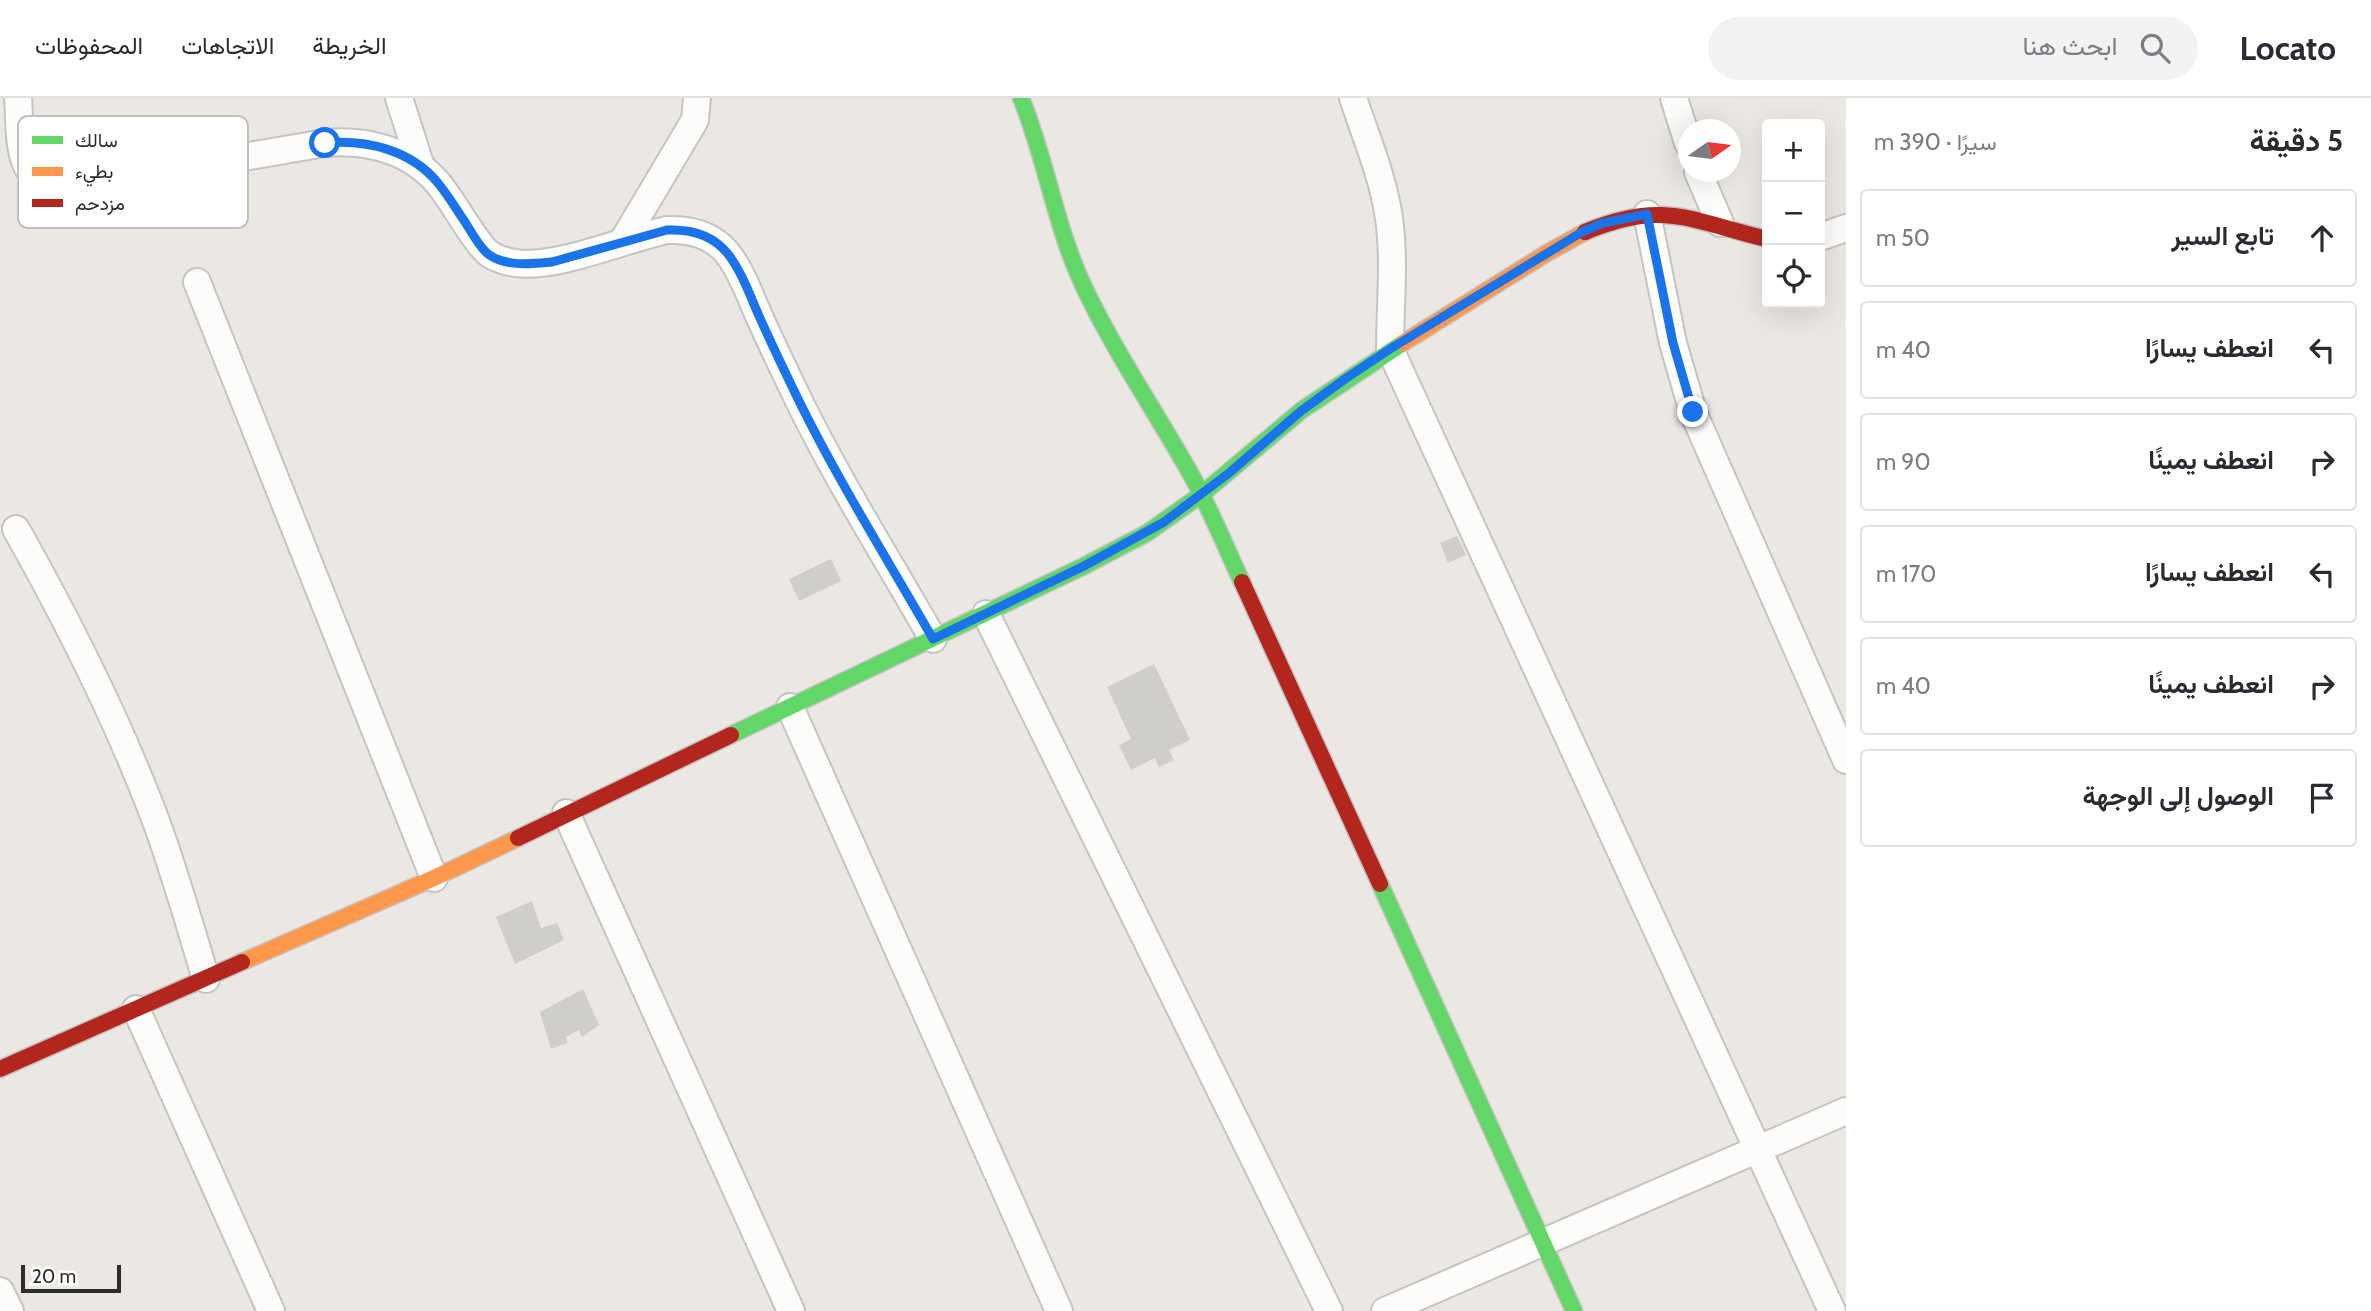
<!DOCTYPE html>
<html lang="ar">
<meta charset="utf-8">
<style>
:root{--surface:#fff;--page:#f2f2f3;--text:#2b2b33;--muted:#7c7c81;--line:#e1e1e2}
body{margin:0;font-family:Cabin,Vazirmatn,sans-serif;background:var(--page);color:var(--text);direction:rtl}
.controls{position:absolute;right:21px;top:21px;display:grid;overflow:hidden;border-radius:7px;box-shadow:0 7px 28px #0002}
.controls button{width:63px;height:63px;display:grid;place-items:center;padding:0;border:0;border-bottom:2px solid var(--line);background:var(--surface);color:var(--text);font:35px sans-serif}
.compass{position:absolute;left:1678px;top:21px;width:63px;height:63px;border-radius:50%;background:var(--surface);box-shadow:0 7px 28px #0002;rotate:76deg}
.scale{position:absolute;left:21px;bottom:18px;width:100px;box-sizing:border-box;padding-left:7px;border:4px solid #2d2d2d;border-top:0;font-size:19px;line-height:24px;white-space:nowrap;color:#2d2d2d;-webkit-text-stroke:5px #fff;paint-order:stroke}
.stop{position:absolute;width:21px;height:21px;margin:-16px;border:5px solid #1a73e8;border-radius:50%;background:#fff}
.stop.end{background:#1a73e8;border-color:#fff;box-shadow:0 2px 7px #0008}
.list{margin:0;padding:0;list-style:none}
h2{display:flex;justify-content:space-between;align-items:center;height:91px;margin:0;padding:0 28px;font-size:30px}
h2 small{font-size:23px;font-weight:400;color:var(--muted)}
.list li{display:grid;grid-template-columns:46px 1fr auto;gap:21px;align-items:center;box-sizing:border-box;height:98px;margin:0 14px 14px;padding:0 14px;border:2px solid var(--line);border-radius:7px}
.list b{display:block;font-size:26px;white-space:nowrap}
.list em{font-size:23px;font-style:normal;color:var(--muted)}
.icon{flex:none;width:38px;height:38px;fill:none;stroke:currentColor;stroke-width:2;stroke-linecap:round;stroke-linejoin:round}
.map{position:relative;flex:none;width:1846px;height:1213px;overflow:hidden;direction:ltr}
header{display:flex;align-items:center;gap:42px;box-sizing:border-box;height:98px;padding:0 35px;background:var(--surface);border-bottom:2px solid var(--line)}
header strong{font-size:33px}
nav{display:flex;gap:38px;margin-inline-start:auto;font-size:24px}
.search{width:490px;height:63px;background:var(--page);display:flex;align-items:center;gap:18px;box-sizing:border-box;padding:0 24px;border-radius:38px;color:var(--muted);font-size:26px}
main{display:flex}
aside{flex:1;background:var(--surface)}
.map>svg:first-child{display:block}
.building{fill:#d0cecb}
.lines{fill:none;stroke-linecap:round;stroke-linejoin:round}
.street-casing{stroke:#c5c4c4;stroke-width:30}
.fast-casing{stroke:#c5c4c4;stroke-width:19}
.slow-casing{stroke:#c5c4c4;stroke-width:19}
.jam-casing{stroke:#c5c4c4;stroke-width:19}
.street{stroke:#fcfcfb;stroke-width:26}
.fast{stroke:#63d668;stroke-width:16}
.slow{stroke:#ff974d;stroke-width:16}
.jam{stroke:#b3261e;stroke-width:16}
.route{stroke:#1a73e8;stroke-width:9}
.key{fill:#fff;stroke:#c0c0c0;stroke-width:2}
.key-label{font-size:19px;fill:#2d2d2d}
</style>
<header>
<strong>Locato</strong>
<div class="search"><svg class="icon" aria-label="search" viewBox="0 0 24 24"><circle cx="10" cy="10" r="6"/><path d="M15 15l6 6"/></svg>ابحث هنا</div>
<nav><a>الخريطة</a><a>الاتجاهات</a><a>المحفوظات</a></nav>
</header>
<main>
<aside>
<h2>5 دقيقة<small>سيرًا · 390 m</small></h2>
<ul class="list">
<li><svg class="icon" aria-label="ahead" viewBox="0 0 24 24"><path d="M12 20V5M6 11l6-6 6 6"/></svg><div><b>تابع السير</b></div><em>50 m</em></li>
<li><svg class="icon" aria-label="left" viewBox="0 0 24 24"><path d="M17 20v-9H6M10 6l-5 5 5 5"/></svg><div><b>انعطف يسارًا</b></div><em>40 m</em></li>
<li><svg class="icon" aria-label="right" viewBox="0 0 24 24"><path d="M7 20v-9h11M14 6l5 5-5 5"/></svg><div><b>انعطف يمينًا</b></div><em>90 m</em></li>
<li><svg class="icon" aria-label="left" viewBox="0 0 24 24"><path d="M17 20v-9H6M10 6l-5 5 5 5"/></svg><div><b>انعطف يسارًا</b></div><em>170 m</em></li>
<li><svg class="icon" aria-label="right" viewBox="0 0 24 24"><path d="M7 20v-9h11M14 6l5 5-5 5"/></svg><div><b>انعطف يمينًا</b></div><em>40 m</em></li>
<li><svg class="icon" aria-label="arrive" viewBox="0 0 24 24"><path d="M6 21V4h12l-3 4 3 4H6"/></svg><div><b>الوصول إلى الوجهة</b></div></li>
</ul>
</aside>
<div class="map">
<svg width="1846" height="1213" viewBox="0 0 1846 1213">
<rect width="100%" height="100%" fill="#ebe8e4"/>
<g class="building">
<polygon points="1457,438 1466,457 1448,465 1440,445"/>
<polygon points="831,461 841,483 799,503 789,481"/>
<polygon points="1154,566 1190,642 1169,652 1174,662 1159,669 1155,660 1131,672 1119,647 1131,641 1107,589"/>
<polygon points="532,803 541,830 557,825 564,842 515,866 496,819"/>
<polygon points="583,891 599,927 582,939 579,932 566,939 567,945 551,951 540,914"/>
</g>
<g class="lines">
<g class="street-casing">
<g id="street">
<path d="M 18,0 C 21,35 14,81 57,91 L 325,45 C 366,41 409,52 437,84 C 451,99 477,149 491,157 C 498,161 507,164 516,165 C 557,171 624,141 667,132 C 690,131 713,137 728,156 C 742,174 750,198 759,218 C 772,247 786,276 800,305 C 840,386 888,462 933,541"/>
<polyline points="399,0 421,69"/>
<path d="M 1353,0 C 1366,39 1383,79 1389,120 C 1395,163 1390,208 1390,251 L 1832,1213"/>
<polyline points="1674,0 1688,45"/>
<polyline points="1698,74 1720,125"/>
<polyline points="1647,116 1673,245 1693,314 1846,662"/>
<polyline points="1820,139 1846,130"/>
<polyline points="623,143 695,22 697,0"/>
<polyline points="197,184 434,780"/>
<path d="M 16,431 C 69,525 118,622 156,723 C 175,775 190,828 206,881"/>
<polyline points="986,516 1329,1213"/>
<polyline points="790,609 1059,1213"/>
<polyline points="566,715 791,1213"/>
<polyline points="136,911 271,1213"/>
<polyline points="0,1193 10,1213"/>
<polyline points="1385,1213 1846,1013"/>
</g>
</g>
<g class="fast-casing">
<g id="fast">
<path d="M 1021,0 C 1046,61 1055,127 1083,187 C 1115,255 1158,317 1194,382 C 1212,415 1226,450 1242,484"/>
<polyline points="731,637 1084,468 1147,435 1202,396 1302,312 1403,245"/>
<polyline points="1380,786 1574,1213"/>
</g>
</g>
<g class="slow-casing">
<g id="slow">
<polyline points="1403,245 1547,155 1585,134"/>
<polyline points="242,864 434,780 518,740"/>
</g>
</g>
<g class="jam-casing">
<g id="jam">
<path d="M 1585,134 C 1664,101 1691,123 1767,141"/>
<polyline points="1242,484 1380,786"/>
<polyline points="518,740 731,637"/>
<polyline points="0,971 242,864"/>
</g>
</g>
<use href="#street" class="street"/>
<use href="#fast" class="fast"/>
<use href="#slow" class="slow"/>
<use href="#jam" class="jam"/>
</g>
<g class="lines">
<path class="route" d="M 325,45 C 366,41 411,52 438,85 C 447,96 455,109 463,121 C 470,131 478,148 488,156 C 505,169 533,166 552,164 L 667,132 C 690,131 713,137 728,156 C 742,174 750,198 759,218 C 772,247 786,276 800,305 C 840,386 888,462 933,541 L 1084,468 L 1164,424 L 1229,375 L 1301,313 L 1345,281 L 1390,251 L 1582,134 L 1603,125 L 1647,116 L 1673,245 L 1693,314"/>
</g>
<rect x="18" y="18" width="230" height="112" rx="10" class="key"/>
<rect x="32" y="38" width="31" height="8" fill="#63d668"/>
<rect x="32" y="69" width="31" height="9" fill="#ff974d"/>
<rect x="32" y="101" width="31" height="8" fill="#b3261e"/>
<g class="key-label">
<text x="75" y="49">سالك</text>
<text x="75" y="80">بطيء</text>
<text x="75" y="112">مزدحم</text>
</g>
</svg>
<div class="controls">
<button>+</button>
<button>−</button>
<button><svg class="icon" aria-label="locate" viewBox="0 0 24 24"><circle cx="12" cy="12" r="6"/><path d="M12 2v4M12 18v4M2 12h4M18 12h4"/></svg></button>
</div>
<svg class="compass" viewBox="-18 -18 36 36"><path d="M0-13l5 13h-10z" fill="#e53935"/><path d="M0 13l5-13h-10z" fill="#7c7c81"/></svg>
<div class="scale">20 m</div>
<div class="stop" style="left:325px;top:45px"></div>
<div class="stop end" style="left:1693px;top:314px"></div>
</div>
</main>
